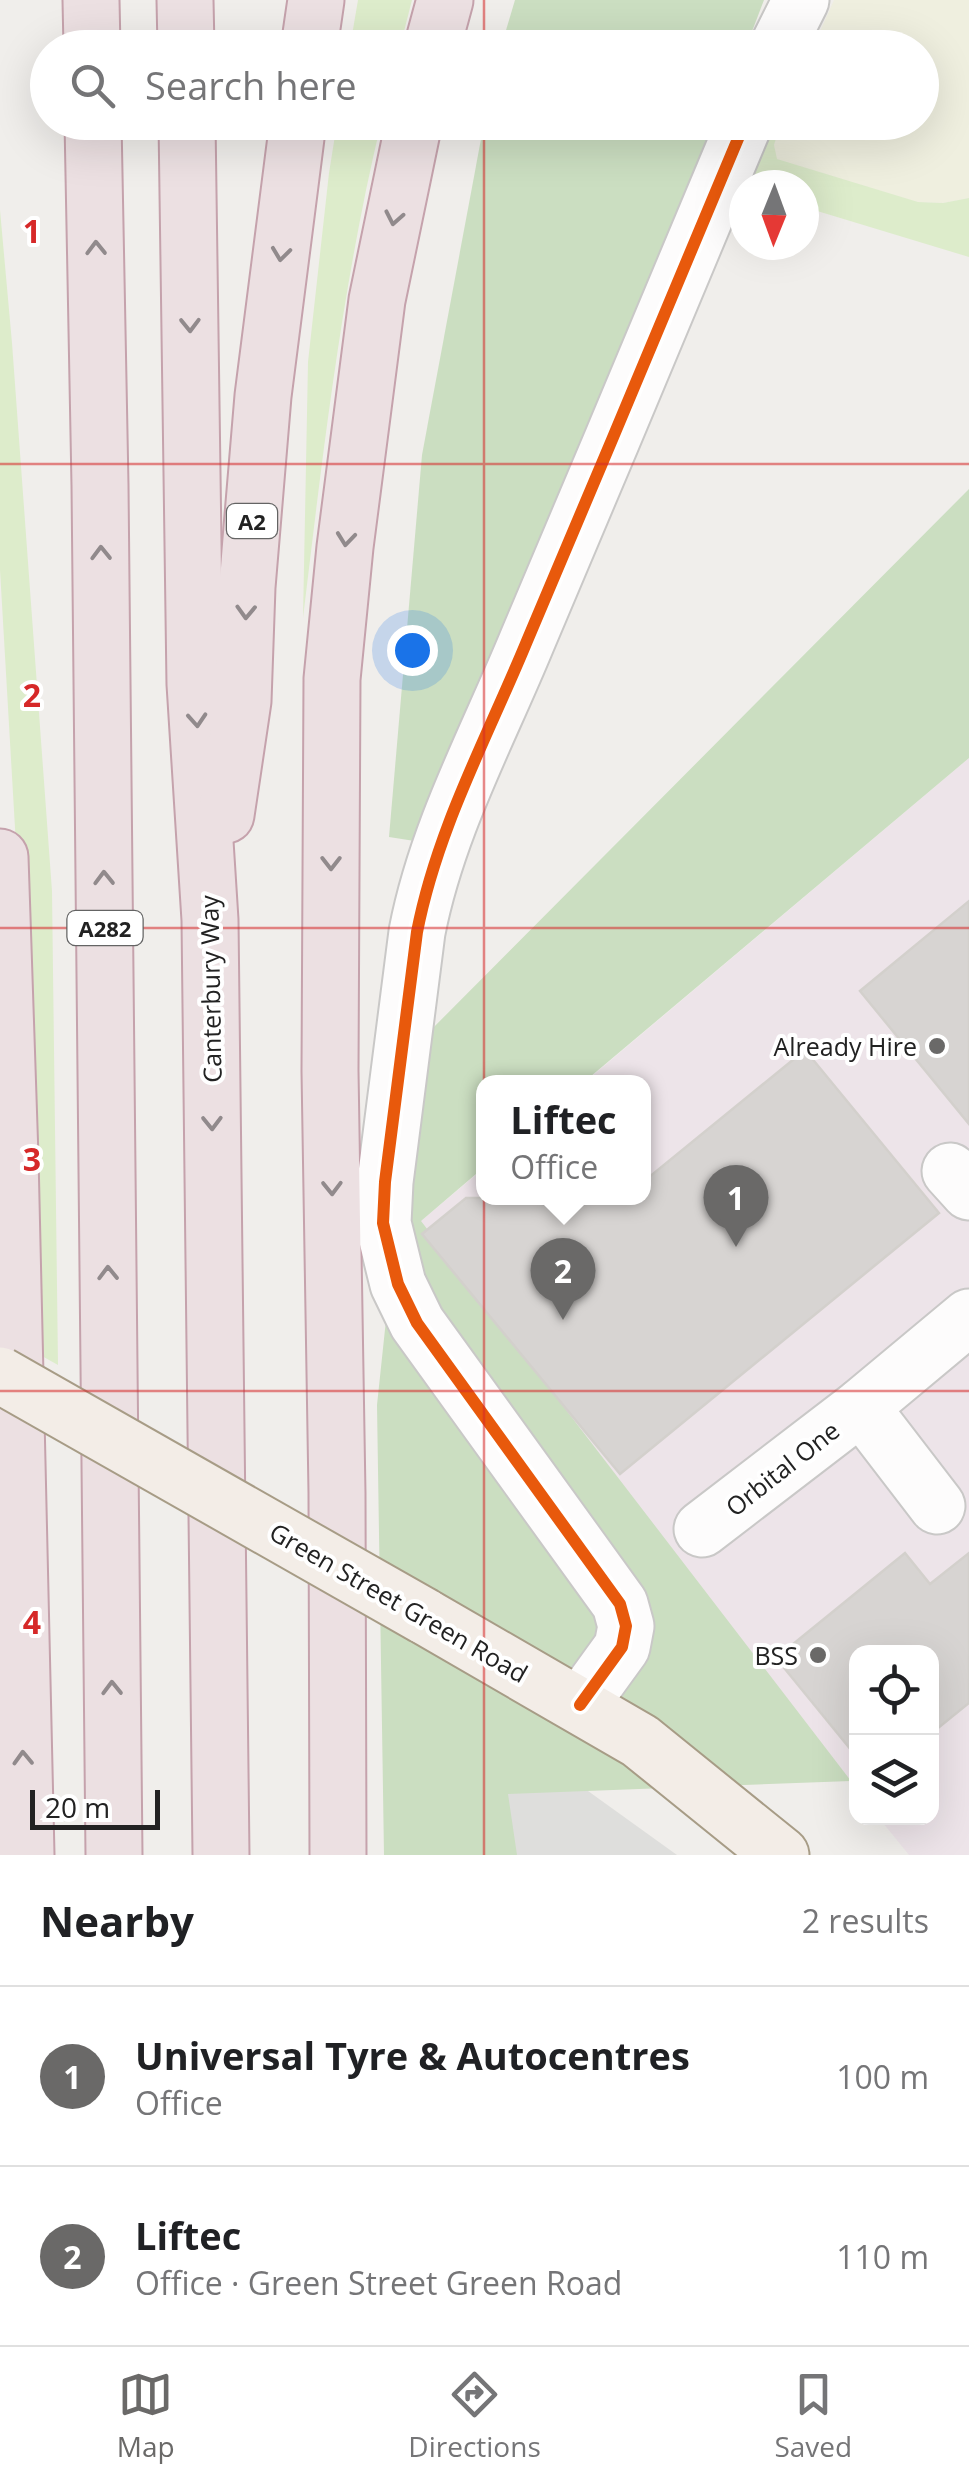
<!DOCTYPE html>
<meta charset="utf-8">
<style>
:root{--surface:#fff;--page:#f2f2f2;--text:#202124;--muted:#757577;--line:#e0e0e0;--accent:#6a6968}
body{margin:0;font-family:"Open Sans",sans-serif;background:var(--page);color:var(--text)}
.controls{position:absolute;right:30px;bottom:30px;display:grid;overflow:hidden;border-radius:20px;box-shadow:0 10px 40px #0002}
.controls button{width:90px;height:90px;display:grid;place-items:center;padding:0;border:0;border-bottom:2px solid var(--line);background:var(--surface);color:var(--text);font:50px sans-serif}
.compass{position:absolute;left:729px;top:170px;width:90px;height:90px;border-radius:50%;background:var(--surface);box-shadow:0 10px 40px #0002;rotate:181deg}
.scale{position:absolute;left:30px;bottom:25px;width:130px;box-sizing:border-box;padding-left:10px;border:5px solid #222;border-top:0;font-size:28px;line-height:35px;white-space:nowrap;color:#222;-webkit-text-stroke:8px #fff;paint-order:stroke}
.you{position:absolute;left:412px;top:650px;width:35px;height:35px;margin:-25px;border:8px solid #fff;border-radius:50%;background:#1a73e8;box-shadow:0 0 0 15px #1a73e833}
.badge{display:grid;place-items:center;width:65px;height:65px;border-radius:50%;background:var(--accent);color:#fff;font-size:32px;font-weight:700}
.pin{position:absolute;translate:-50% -82px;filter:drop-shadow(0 2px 5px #0008)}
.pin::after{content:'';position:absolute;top:52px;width:35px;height:30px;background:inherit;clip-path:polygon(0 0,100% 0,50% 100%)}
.popup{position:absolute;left:476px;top:1075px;width:175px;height:130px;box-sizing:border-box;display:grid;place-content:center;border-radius:20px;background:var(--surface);filter:drop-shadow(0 2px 8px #0005);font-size:32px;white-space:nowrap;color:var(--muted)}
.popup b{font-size:38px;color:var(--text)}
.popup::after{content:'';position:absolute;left:50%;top:100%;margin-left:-20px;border:20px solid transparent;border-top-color:var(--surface)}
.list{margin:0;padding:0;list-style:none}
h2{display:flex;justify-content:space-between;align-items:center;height:130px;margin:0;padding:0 40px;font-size:42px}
h2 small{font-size:32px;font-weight:400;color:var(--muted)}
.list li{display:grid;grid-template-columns:65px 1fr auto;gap:30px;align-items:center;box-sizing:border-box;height:180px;padding:0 40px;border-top:2px solid var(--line)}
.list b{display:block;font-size:38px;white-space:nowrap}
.list p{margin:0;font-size:32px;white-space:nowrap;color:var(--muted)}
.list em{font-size:32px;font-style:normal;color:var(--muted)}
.icon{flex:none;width:55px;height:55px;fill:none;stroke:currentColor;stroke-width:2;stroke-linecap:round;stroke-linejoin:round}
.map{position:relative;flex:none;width:969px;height:1855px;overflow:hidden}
.search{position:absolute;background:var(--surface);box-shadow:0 10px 40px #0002;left:30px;right:30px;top:30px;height:110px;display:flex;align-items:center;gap:25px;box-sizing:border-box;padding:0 35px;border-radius:55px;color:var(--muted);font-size:38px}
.sheet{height:490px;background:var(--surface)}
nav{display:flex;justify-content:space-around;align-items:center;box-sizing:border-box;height:140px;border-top:2px solid var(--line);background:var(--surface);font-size:28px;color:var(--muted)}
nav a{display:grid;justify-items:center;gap:5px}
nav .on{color:var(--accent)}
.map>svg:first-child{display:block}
.industrial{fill:#ede4e9}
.religious{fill:#dededc}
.farmland{fill:#efefdf}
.grass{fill:#ddeccb}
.forest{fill:#cbdec1}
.building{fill:#d7d4d2;stroke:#d3d0cc;stroke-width:2.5}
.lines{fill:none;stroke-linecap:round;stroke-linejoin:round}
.minor-casing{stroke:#c9c8c7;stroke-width:59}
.major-casing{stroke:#a79c86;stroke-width:59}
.highway-casing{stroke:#c5a2ac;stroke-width:59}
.minor{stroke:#fdfcfc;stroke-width:55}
.major{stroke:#f3ede7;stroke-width:55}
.highway{stroke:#ece0e2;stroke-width:55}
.major-bridge-casing{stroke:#a79c86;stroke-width:59;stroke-linecap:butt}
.major-bridge{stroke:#f3ede7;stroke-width:55}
.cycleway-casing{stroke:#fff;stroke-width:19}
.cycleway{stroke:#e8590c;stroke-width:12}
.oneway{stroke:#918a8c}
.grid{fill:none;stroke:#d62828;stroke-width:2.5;stroke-opacity:0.55}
.poi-dot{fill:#6a6968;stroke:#fff;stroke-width:4}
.labels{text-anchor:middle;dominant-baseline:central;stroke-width:8;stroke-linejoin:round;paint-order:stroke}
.shield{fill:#fff;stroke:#646464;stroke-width:2.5}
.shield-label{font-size:22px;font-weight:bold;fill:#222}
.street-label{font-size:25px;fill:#222;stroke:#fff}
.poi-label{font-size:25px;fill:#222;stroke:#fff;text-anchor:end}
.grid-label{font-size:32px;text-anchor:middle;font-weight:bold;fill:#d62828;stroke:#fff;stroke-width:8;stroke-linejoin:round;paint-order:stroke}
</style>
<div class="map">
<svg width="969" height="1855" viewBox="0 0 969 1855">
<rect width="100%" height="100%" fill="#f0eeeb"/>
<polygon class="industrial" points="969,758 969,1855 909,1855 879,1818 932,1818 932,1652 856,1652 856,1790 409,1231 483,1169 483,1198 643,1198 643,1082 585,1082"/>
<polygon class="religious" points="481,1714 677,1855 490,1855"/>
<polygon class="farmland" points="834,0 969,0 969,198 943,203 917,202 776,159 774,145 781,123 922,122 922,48 813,47"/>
<g class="grass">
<polygon points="358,0 412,0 400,47 350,47"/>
<path d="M 337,123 L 381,123 C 342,286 323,452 303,618 L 308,362 L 329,173 Z"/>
<polygon points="757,123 781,123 774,145 777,159 918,202 943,203 969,198 969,257 804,207 804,185 744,185"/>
<polygon points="0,210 12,343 52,891 58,1365 33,1351 21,931 0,570"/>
</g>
<g class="forest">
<polygon points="515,0 764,0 746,47 501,47"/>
<polygon points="484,123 726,123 421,842 389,837 422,455"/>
<polygon points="969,489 969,758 584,1082 483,1082 483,1168 421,1221 851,1781 508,1794 517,1855 384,1855 377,1405 415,1046"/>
</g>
<g class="building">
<polygon points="969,901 969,1124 860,991"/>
<polygon points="805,1050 939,1213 620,1474 422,1234 466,1198 643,1198 643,1182"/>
<polygon points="905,1553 930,1584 969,1553 969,1703 932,1733 932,1652 856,1652 856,1756 776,1658"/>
</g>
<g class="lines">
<g class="minor-casing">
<g id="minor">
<polyline points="777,48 801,0"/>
<polyline points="950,1171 969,1192"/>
<polyline points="861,1407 937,1506"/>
<polyline points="702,1529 861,1407 969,1317"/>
<path d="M 580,1705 L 622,1647 L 626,1626 L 620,1604 L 417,1323 L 398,1284 L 383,1223 L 385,1182 L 417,932 C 437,829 487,738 527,641 C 600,468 673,296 745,122"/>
</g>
</g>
<g class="major-casing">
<polyline id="major" points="424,1616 640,1741 781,1855"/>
</g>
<g class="highway-casing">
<g id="highway">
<polyline points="91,0 92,48"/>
<polyline points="185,0 186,48"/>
<polyline points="309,48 316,0"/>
<polyline points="432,48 445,0"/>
<polyline points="93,122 100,485 114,1855"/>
<polyline points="187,122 195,684 210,920 221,1855"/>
<polyline points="226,815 243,701 247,587 263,396 298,122"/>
<polyline points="0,857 10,1157 26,1855"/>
<polyline points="338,1855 337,1493 330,1071 332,679 345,547 377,300 414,122"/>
</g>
</g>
<use href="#minor" class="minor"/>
<use href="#major" class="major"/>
<use href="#highway" class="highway"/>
<g class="major-bridge-casing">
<polyline id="major-bridge" points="0,1375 424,1616"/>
</g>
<use href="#major-bridge" class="major-bridge"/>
<g class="cycleway-casing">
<path id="cycleway" d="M 580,1705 L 622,1647 L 626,1626 L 620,1604 L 417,1323 L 398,1284 L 383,1223 L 385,1182 L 417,932 C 437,829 487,738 527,641 C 600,468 673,296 745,122"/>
</g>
<use href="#cycleway" class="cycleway"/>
</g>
<defs><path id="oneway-chevron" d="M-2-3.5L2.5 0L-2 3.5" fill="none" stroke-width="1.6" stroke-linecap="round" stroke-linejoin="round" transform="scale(2.5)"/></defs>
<g class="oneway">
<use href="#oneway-chevron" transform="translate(394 218) rotate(101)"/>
<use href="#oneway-chevron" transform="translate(96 248) rotate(-91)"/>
<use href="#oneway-chevron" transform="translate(281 254) rotate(97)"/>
<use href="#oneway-chevron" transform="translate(190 325) rotate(89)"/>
<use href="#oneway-chevron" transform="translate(346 539) rotate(96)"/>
<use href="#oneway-chevron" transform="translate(101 553) rotate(-91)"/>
<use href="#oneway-chevron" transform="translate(246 612) rotate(92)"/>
<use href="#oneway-chevron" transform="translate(197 720) rotate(86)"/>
<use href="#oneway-chevron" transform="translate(331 863) rotate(90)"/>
<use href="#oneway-chevron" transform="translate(104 878) rotate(-91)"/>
<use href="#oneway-chevron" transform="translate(212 1123) rotate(89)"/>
<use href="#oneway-chevron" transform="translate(332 1188) rotate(89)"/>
<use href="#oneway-chevron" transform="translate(108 1273) rotate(-91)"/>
<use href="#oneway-chevron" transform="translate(112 1688) rotate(-91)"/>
<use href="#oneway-chevron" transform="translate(23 1758) rotate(-92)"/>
</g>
<path class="grid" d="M 484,0 L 484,48M 484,122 L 484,1855M 0,464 L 969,464M 0,928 L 969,928M 0,1391 L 969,1391"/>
<g class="poi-dot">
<circle cx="937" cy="1046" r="10"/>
<circle cx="818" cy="1655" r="10"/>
</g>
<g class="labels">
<g class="shield">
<rect x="227" y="504" width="50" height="34" rx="8"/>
<rect x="67.5" y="911" width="75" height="34" rx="8"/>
</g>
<g class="shield-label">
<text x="252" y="521">A2</text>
<text x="105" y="928">A282</text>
</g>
<g class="street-label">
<text transform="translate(210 989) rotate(-91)">Canterbury Way</text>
<text transform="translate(782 1468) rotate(-38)">Orbital One</text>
<text transform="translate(399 1602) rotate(30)">Green Street Green Road</text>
</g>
<g class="poi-label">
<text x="917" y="1046">Already Hire</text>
<text x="798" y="1655">BSS</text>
</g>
</g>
<g class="grid-label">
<text x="32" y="243">1</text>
<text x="32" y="707">2</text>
<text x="32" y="1171">3</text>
<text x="32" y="1634">4</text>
</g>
</svg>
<div class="controls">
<button><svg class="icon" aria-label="locate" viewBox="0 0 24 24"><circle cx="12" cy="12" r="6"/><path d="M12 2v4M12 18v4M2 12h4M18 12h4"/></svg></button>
<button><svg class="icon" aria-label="layers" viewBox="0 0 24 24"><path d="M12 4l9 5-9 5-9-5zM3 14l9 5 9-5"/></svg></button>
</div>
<svg class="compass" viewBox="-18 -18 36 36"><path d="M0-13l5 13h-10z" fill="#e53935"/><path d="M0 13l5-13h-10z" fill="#757577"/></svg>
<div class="scale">20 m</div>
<div class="you"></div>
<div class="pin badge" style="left:736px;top:1247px">1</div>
<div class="pin badge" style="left:563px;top:1320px">2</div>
<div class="popup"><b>Liftec</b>Office</div>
<div class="search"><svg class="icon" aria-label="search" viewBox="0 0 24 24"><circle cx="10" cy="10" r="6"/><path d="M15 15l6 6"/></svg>Search here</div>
</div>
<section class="sheet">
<h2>Nearby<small>2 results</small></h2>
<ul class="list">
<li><span class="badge">1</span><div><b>Universal Tyre &amp; Autocentres</b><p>Office</p></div><em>100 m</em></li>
<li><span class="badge">2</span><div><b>Liftec</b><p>Office · Green Street Green Road</p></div><em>110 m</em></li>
</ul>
</section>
<nav>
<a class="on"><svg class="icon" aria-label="map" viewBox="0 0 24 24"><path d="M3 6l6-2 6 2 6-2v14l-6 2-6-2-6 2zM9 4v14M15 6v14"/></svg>Map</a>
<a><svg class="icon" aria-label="directions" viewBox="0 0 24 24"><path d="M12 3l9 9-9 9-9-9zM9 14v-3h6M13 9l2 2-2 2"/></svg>Directions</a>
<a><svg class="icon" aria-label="saved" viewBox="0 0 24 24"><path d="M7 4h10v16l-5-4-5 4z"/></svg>Saved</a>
</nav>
